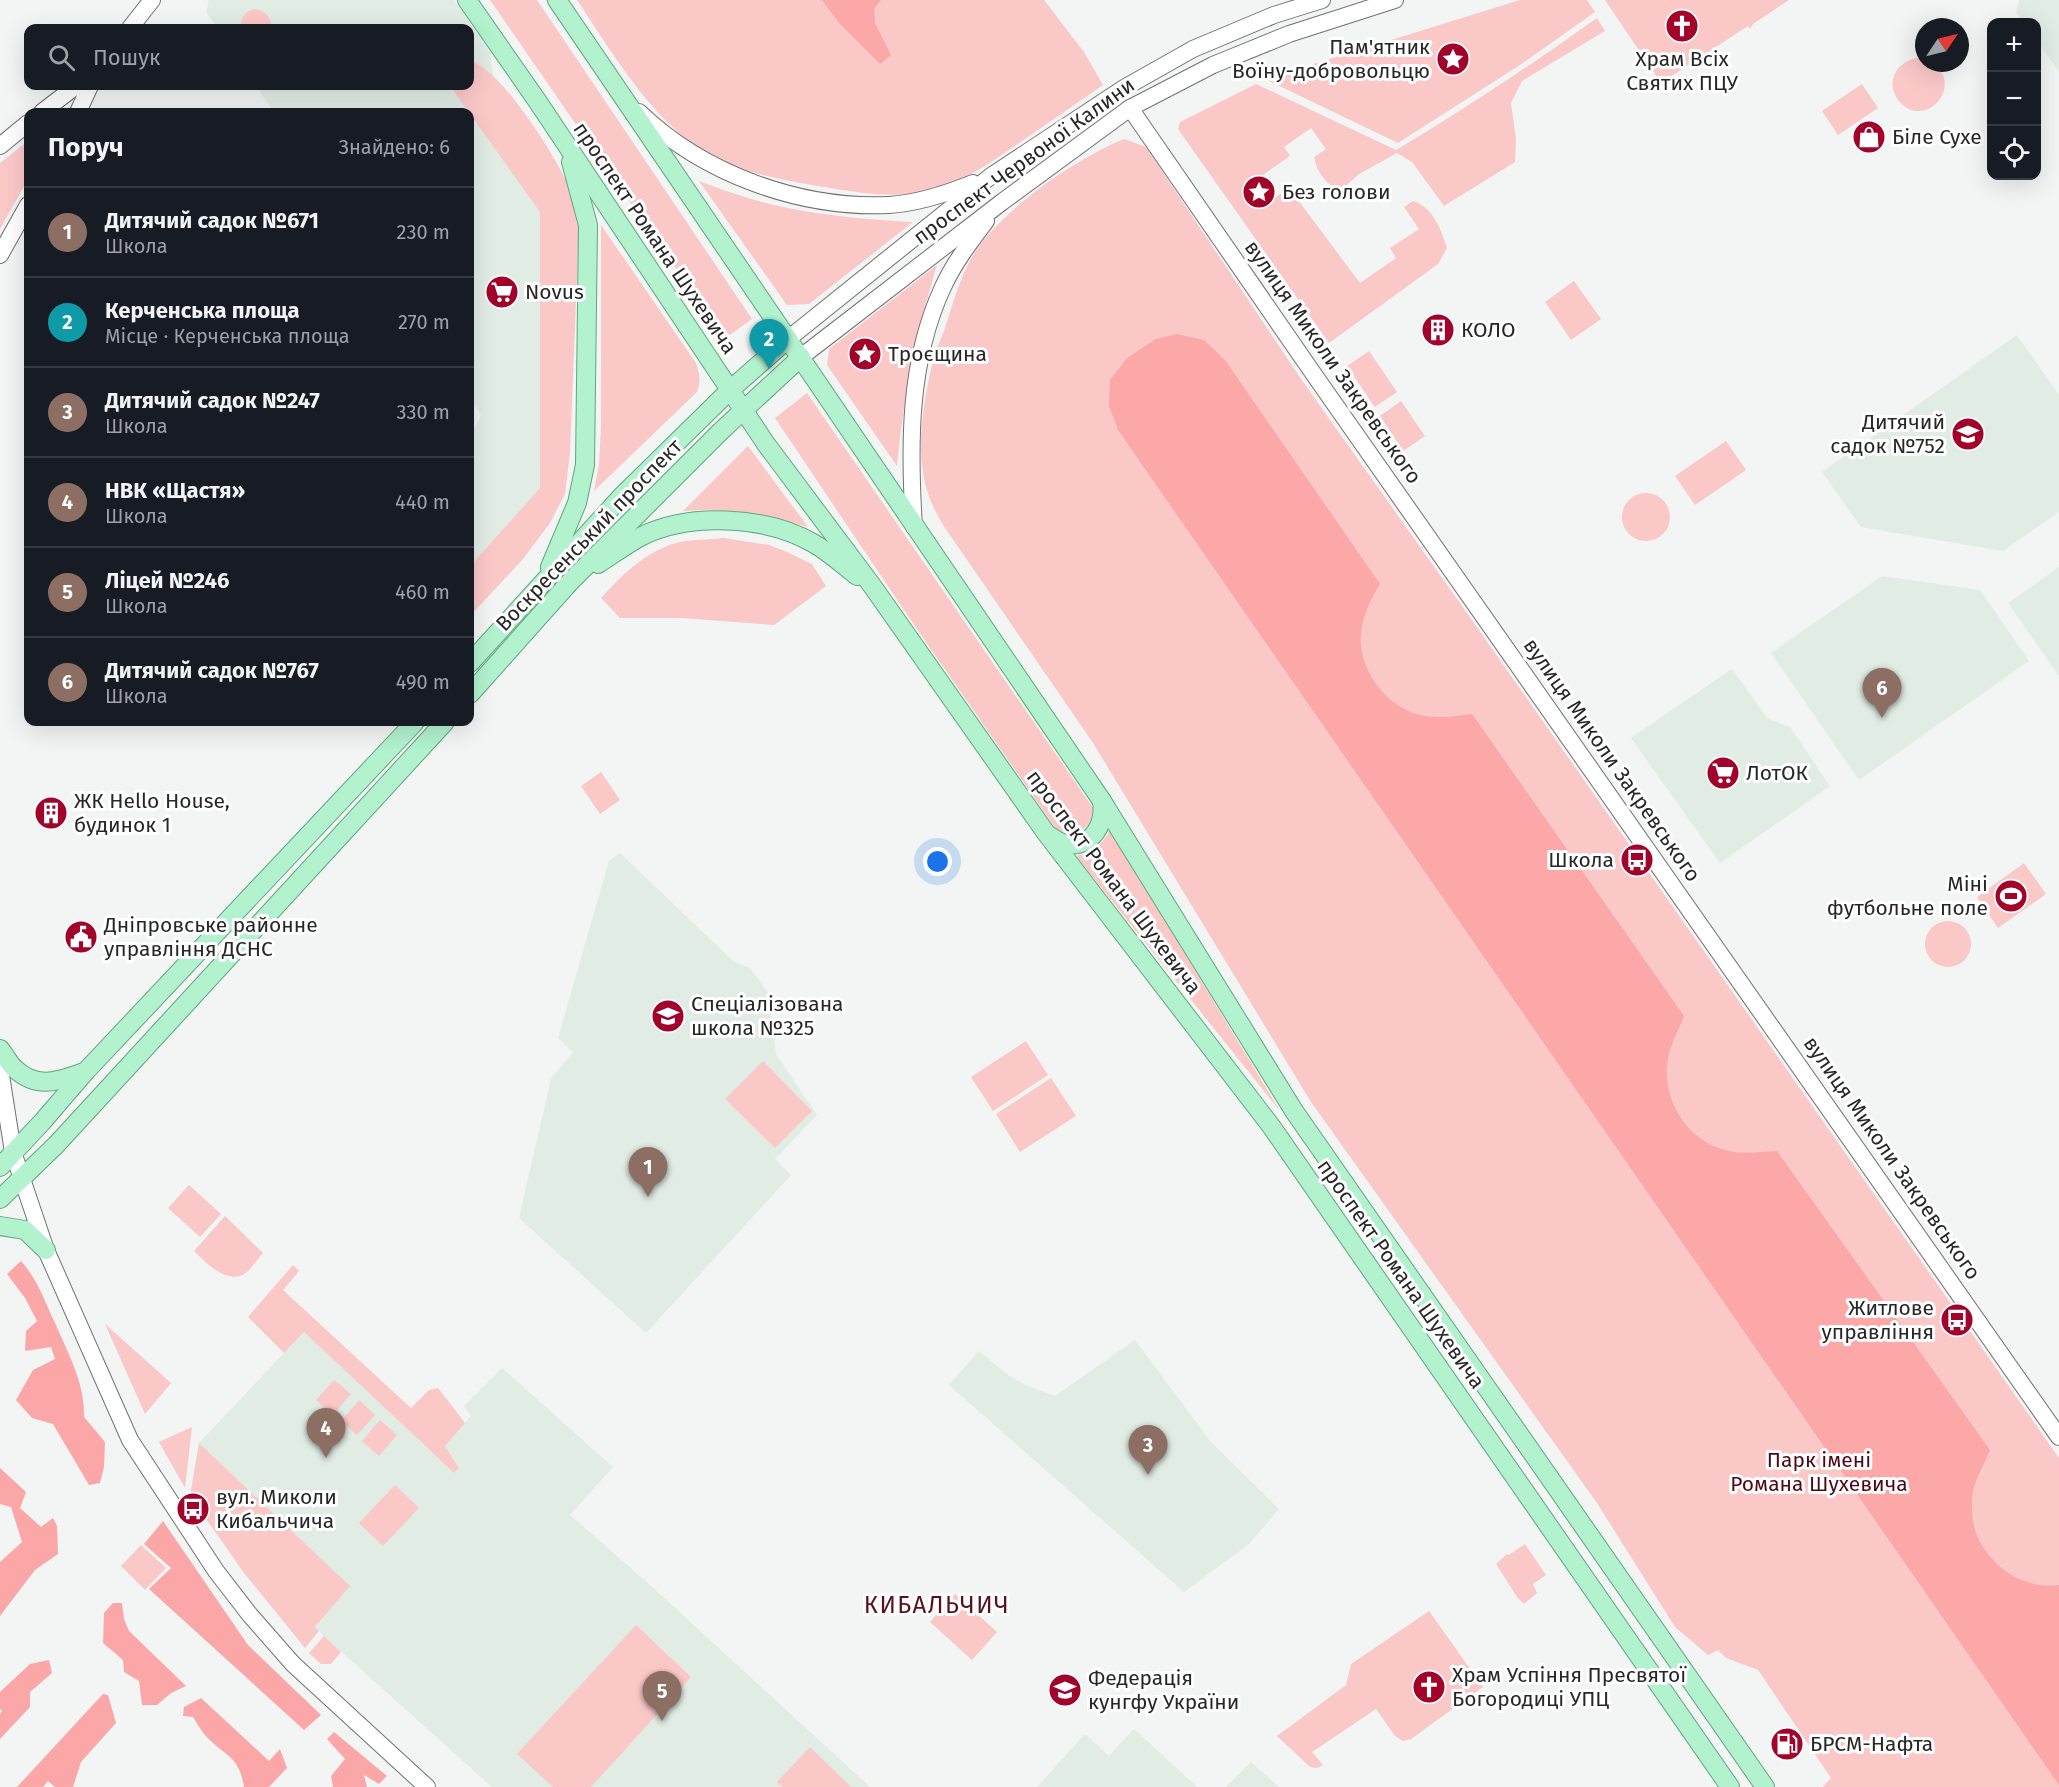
<!DOCTYPE html>
<html lang="uk">
<meta charset="utf-8">
<style>
:root{--surface:#171b24;--page:#20242c;--text:#f1f3f6;--muted:#9ea1a6;--line:#363941;--accent:#0f766e}
body{margin:0;font-family:"Fira Sans",sans-serif;background:var(--page);color:var(--text)}
.controls{position:absolute;right:18px;top:18px;display:grid;overflow:hidden;border-radius:12px;box-shadow:0 6px 24px #0002}
.controls button{width:54px;height:54px;display:grid;place-items:center;padding:0;border:0;border-bottom:2px solid var(--line);background:var(--surface);color:var(--text);font:30px sans-serif}
.compass{position:absolute;left:1915px;top:18px;width:54px;height:54px;border-radius:50%;background:var(--surface);box-shadow:0 6px 24px #0002;rotate:55deg}
.you{position:absolute;left:938px;top:862px;width:21px;height:21px;margin:-15px;border:4px solid #fff;border-radius:50%;background:#1a73e8;box-shadow:0 0 0 9px #1a73e833}
.badge{display:grid;place-items:center;width:39px;height:39px;border-radius:50%;background:var(--accent);color:#fff;font-size:20px;font-weight:700}
.pin{position:absolute;translate:-50% -50px;filter:drop-shadow(0 2px 3px #0008)}
.pin::after{content:'';position:absolute;top:32px;width:21px;height:18px;background:inherit;clip-path:polygon(0 0,100% 0,50% 100%)}
.list{margin:0;padding:0;list-style:none}
h2{display:flex;justify-content:space-between;align-items:center;height:78px;margin:0;padding:0 24px;font-size:26px}
h2 small{font-size:20px;font-weight:400;color:var(--muted)}
.list li{display:grid;grid-template-columns:39px 1fr auto;gap:18px;align-items:center;box-sizing:border-box;height:90px;padding:0 24px;border-top:2px solid var(--line)}
.list b{display:block;font-size:22px;white-space:nowrap}
.list p{margin:0;font-size:20px;white-space:nowrap;color:var(--muted)}
.list em{font-size:20px;font-style:normal;color:var(--muted)}
.icon{flex:none;width:33px;height:33px;fill:none;stroke:currentColor;stroke-width:2;stroke-linecap:round;stroke-linejoin:round}
.map{position:relative;flex:none;width:2059px;height:1787px;overflow:hidden}
.search{position:absolute;background:var(--surface);box-shadow:0 6px 24px #0002;left:24px;top:24px;width:450px;height:66px;display:flex;align-items:center;gap:15px;box-sizing:border-box;padding:0 21px;border-radius:12px;color:var(--muted);font-size:22px}
.panel{position:absolute;background:var(--surface);box-shadow:0 6px 24px #0002;left:24px;top:108px;width:450px;height:618px;border-radius:12px}
.map>svg:first-child{display:block}
.built{fill:#e1ece5}
.green{fill:#fbc8c8}
.forest{fill:#fba7a8}
.water{fill:#fca7a8}
.lines{fill:none;stroke-linecap:round;stroke-linejoin:round}
.secondary-casing{stroke:#6f7270;stroke-width:18}
.primary-casing{stroke:#60a67e;stroke-width:20}
.secondary{stroke:#fff;stroke-width:16}
.primary{stroke:#b2f2ce;stroke-width:18}
.labels{text-anchor:middle;dominant-baseline:central;stroke-width:6;stroke-linejoin:round;paint-order:stroke}
.poi-label{font-size:21px;fill:#262726;stroke:#fff;text-anchor:start}
.street-label{font-size:21px;fill:#262726;stroke:#fff}
.park-label{font-size:21px;fill:#510614;stroke:#fff}
.quarter-label{font-size:24px;letter-spacing:1.5px;fill:#57121b;stroke:#fff}
</style>
<div class="map">
<svg width="2059" height="1787" viewBox="0 0 2059 1787">
<rect width="100%" height="100%" fill="#f2f5f3"/>
<g class="built">
<polygon points="209,0 454,0 490,52 495,87 559,183 553,503 470,603 470,437 481,415 470,398 470,112 274,112 256,86 470,86 470,28 217,28 206,12"/>
<polygon points="2019,0 2059,0 2059,72 2037,41 2036,22 2023,22 2016,13"/>
<polygon points="2017,335 2059,395 2059,512 2003,551 1861,527 1822,472"/>
<polygon points="2059,567 2059,676 2008,603"/>
<polygon points="1882,576 1980,590 2029,661 1859,780 1771,653"/>
<polygon points="1732,669 1768,719 1790,727 1830,786 1720,863 1631,738"/>
<polygon points="620,853 733,961 750,968 769,994 776,1054 817,1115 775,1159 791,1175 646,1333 519,1218 551,1079 573,1052 558,1038 609,861"/>
<polygon points="304,1332 454,1473 459,1468 445,1446 471,1416 464,1406 502,1368 613,1467 570,1515 649,1584 870,1787 492,1787 315,1628 349,1585 199,1443"/>
<polygon points="1135,1340 1210,1441 1279,1509 1249,1544 1184,1592 949,1385 979,1351 1008,1375 1025,1385 1055,1396"/>
<polygon points="1134,1729 1197,1787 1037,1787 1085,1734 1109,1756"/>
<polygon points="1251,1762 1279,1787 1226,1787"/>
</g>
<g class="green">
<polygon points="490,0 537,0 752,319 724,339"/>
<path d="M 577,0 L 1044,0 L 1084,52 L 1103,85 C 1077,103 1051,121 1025,139 C 999,157 973,176 943,187 C 908,200 866,194 830,188 C 798,183 764,177 733,166 C 663,141 616,58 577,0 Z"/>
<polygon points="1520,0 1587,0 1595,12 1520,65 1398,143 1265,79"/>
<polygon points="1605,0 1789,0 1753,24 1750,29 1748,26 1661,83"/>
<path d="M 254,9 C 265,10 272,17 271,28 L 241,28 C 240,18 244,12 254,9 Z"/>
<path d="M 1597,18 L 1605,31 L 1522,81 L 1511,103 L 1516,139 L 1515,162 L 1444,206 L 1412,162 L 1397,153 L 1359,174 L 1340,191 C 1327,185 1317,173 1314,157 L 1326,149 L 1311,128 L 1284,147 L 1290,156 L 1253,182 L 1267,203 L 1289,188 L 1360,283 L 1396,258 L 1390,248 L 1419,229 L 1404,207 L 1413,201 C 1433,207 1441,229 1447,248 L 1438,264 L 1329,343 L 1178,129 L 1180,122 L 1256,84 L 1396,150 C 1465,109 1531,65 1597,18 Z"/>
<path d="M 1916,58 L 1924,58 L 1924,63 L 1934,63 C 1965,90 1922,130 1899,101 C 1894,95 1891,87 1893,79 C 1896,67 1905,61 1916,58 Z"/>
<path d="M 470,61 C 500,67 558,160 570,189 C 575,201 576,214 579,225 L 570,453 L 565,494 L 550,523 L 523,559 L 470,616 L 470,566 L 540,488 L 540,212 L 450,86 L 470,86 Z"/>
<polygon points="1862,84 1878,108 1838,135 1822,111"/>
<path d="M 1124,139 L 1146,147 L 1301,379 L 1474,623 L 2059,1458 L 2059,1787 L 1823,1787 L 1831,1778 L 1758,1670 L 1726,1658 L 1718,1650 L 1708,1655 L 1675,1627 L 1597,1503 L 1311,1102 L 1093,743 L 943,525 C 932,506 924,488 922,465 C 918,433 926,388 934,357 C 936,348 941,340 944,331 C 955,298 963,263 987,236 C 1020,198 1078,158 1124,139 Z"/>
<polygon points="28,141 28,179 0,229 0,163"/>
<path d="M 699,181 C 715,187 731,193 748,198 C 801,214 858,219 913,222 L 809,304 L 787,305 Z"/>
<path d="M 601,225 L 696,363 C 700,374 701,381 697,392 L 594,491 L 599,464 L 601,426 Z"/>
<path d="M 937,265 C 917,331 903,398 897,466 L 827,365 L 829,349 Z"/>
<polygon points="1574,281 1601,319 1571,340 1545,302"/>
<polygon points="1369,351 1397,392 1375,407 1347,366"/>
<path d="M 807,393 L 1093,808 C 1093,829 1074,840 1056,829 L 910,619 L 775,418 Z"/>
<polygon points="1401,401 1425,436 1403,451 1380,416"/>
<polygon points="1726,441 1746,470 1695,505 1675,476"/>
<path d="M 748,446 L 808,527 C 763,514 729,507 683,511 Z"/>
<circle cx="1646" cy="517" r="24"/>
<path d="M 723,538 L 769,545 L 787,552 L 812,564 L 826,586 L 774,625 L 682,618 L 620,618 L 601,598 C 622,575 645,552 676,543 C 690,539 708,540 723,538 Z"/>
<polygon points="601,772 620,800 600,814 581,786"/>
<path d="M 1110,830 L 1280,1111 L 1076,856 C 1093,852 1102,845 1110,830 Z"/>
<polygon points="2024,863 2046,894 1998,928 1977,897"/>
<circle cx="1948" cy="944" r="23"/>
<polygon points="1026,1041 1048,1075 993,1111 971,1077"/>
<polygon points="763,1061 812,1111 775,1148 725,1099"/>
<polygon points="1051,1078 1076,1116 1020,1152 996,1114"/>
<polygon points="189,1185 221,1214 200,1237 168,1208"/>
<path d="M 225,1216 L 263,1253 C 258,1259 253,1266 247,1272 C 229,1287 206,1263 194,1251 Z"/>
<polygon points="293,1265 299,1271 283,1290 411,1408 429,1390 438,1388 465,1423 445,1446 459,1468 454,1473 304,1332 284,1353 248,1317"/>
<polygon points="105,1324 171,1383 145,1414"/>
<polygon points="334,1380 351,1394 333,1415 316,1400"/>
<polygon points="359,1400 375,1415 357,1435 341,1421"/>
<polygon points="380,1420 397,1435 379,1456 362,1441"/>
<polygon points="192,1427 185,1488 159,1442"/>
<polygon points="199,1443 350,1586 315,1627 319,1631 305,1648 244,1573 190,1496"/>
<polygon points="395,1485 419,1508 383,1546 359,1523"/>
<polygon points="1525,1544 1546,1575 1533,1584 1537,1593 1524,1604 1517,1597 1496,1564 1507,1554 1509,1555"/>
<polygon points="141,1545 166,1568 145,1590 121,1566"/>
<polygon points="955,1594 997,1632 972,1660 930,1622"/>
<polygon points="1429,1611 1483,1687 1411,1739 1403,1741 1395,1736 1376,1709 1312,1752 1323,1765 1317,1768 1310,1767 1277,1736 1346,1685 1351,1664"/>
<polygon points="636,1625 691,1677 591,1787 553,1787 517,1754"/>
<polygon points="324,1636 341,1652 331,1664 321,1664 309,1653"/>
<polygon points="810,1747 851,1787 783,1787 777,1782"/>
</g>
<g class="forest">
<path d="M 21,1261 C 38,1280 44,1300 55,1323 C 68,1353 85,1383 84,1417 L 105,1442 L 104,1467 L 100,1483 L 89,1485 L 53,1424 L 32,1418 L 16,1400 L 33,1370 L 55,1359 L 51,1347 L 25,1351 L 26,1331 L 37,1321 L 25,1298 L 7,1274 Z"/>
<polygon points="0,1468 26,1492 20,1508 41,1527 53,1518 57,1526 58,1554 35,1570 0,1616 0,1562 22,1542 11,1507 0,1504"/>
<polygon points="163,1521 248,1645 321,1715 304,1730 149,1589 171,1568 144,1544"/>
<polygon points="113,1603 122,1603 124,1619 129,1631 186,1686 171,1693 157,1705 142,1705 139,1681 124,1672 123,1660 103,1643 104,1613"/>
<polygon points="49,1660 52,1673 30,1692 30,1707 0,1739 0,1714 2,1711 0,1709 0,1692 30,1664"/>
<polygon points="103,1694 108,1695 116,1723 81,1762 73,1787 55,1787 48,1781 43,1787 17,1787"/>
<path d="M 201,1698 L 269,1761 L 280,1749 L 287,1768 L 269,1787 L 244,1787 C 239,1754 223,1756 204,1734 C 200,1729 197,1723 193,1717 L 183,1716 L 184,1707 Z"/>
<polygon points="334,1732 387,1776 379,1784 364,1775 367,1787 333,1787 331,1776 345,1759 327,1739"/>
</g>
<g class="water">
<polygon points="822,0 881,0 874,9 875,23 891,55 880,64 839,23"/>
<path d="M 1177,334 L 1204,340 L 1225,360 L 1380,584 C 1372,597 1365,611 1362,627 C 1354,664 1384,707 1421,715 C 1438,719 1455,716 1472,714 L 1684,1016 C 1678,1031 1668,1049 1667,1065 C 1664,1103 1688,1140 1725,1150 C 1742,1155 1760,1152 1777,1151 L 1990,1450 C 1984,1465 1973,1482 1972,1498 C 1972,1507 1972,1519 1974,1526 C 1983,1562 2022,1591 2059,1585 L 2059,1785 L 1118,430 L 1109,406 L 1110,380 L 1127,358 L 1156,339 Z"/>
</g>
<g class="lines">
<g class="secondary-casing">
<g id="secondary">
<polyline points="130,28 152,0"/>
<polyline points="1130,108 1315,376 2059,1437"/>
<polyline points="42,112 76,86"/>
<polyline points="78,112 90,86"/>
<path d="M 639,112 C 703,174 800,209 889,205 C 919,203 946,194 973,183"/>
<polyline points="0,146 28,123"/>
<polyline points="0,255 28,205"/>
<polyline points="788,339 991,176 1124,88 1193,49 1274,15 1322,0"/>
<polyline points="801,357 1002,202 1130,108 1213,65 1289,34 1395,0"/>
<path d="M 914,527 C 909,447 908,362 943,287 C 954,263 970,242 986,221"/>
<polyline points="0,1069 13,1152 46,1250 130,1440 216,1571 250,1615 293,1664 427,1787"/>
</g>
</g>
<g class="primary-casing">
<g id="primary">
<polyline points="467,0 538,102 766,444 873,587 1046,833 1271,1126 1730,1787"/>
<polyline points="557,0 1102,801 1294,1111 1765,1787"/>
<path d="M 598,564 C 612,555 626,545 640,537 C 689,512 766,516 813,543 C 829,552 843,565 857,576"/>
<polyline points="550,567 577,503 585,465 588,225 571,162"/>
<polyline points="470,663 621,497 730,390 788,339"/>
<polyline points="470,694 569,583 721,431 801,357"/>
<path d="M 1050,836 C 1079,858 1107,834 1102,801"/>
<path d="M 0,1049 C 5,1055 9,1063 14,1068 C 37,1090 58,1081 84,1072"/>
<polyline points="0,1167 43,1121 86,1071 415,722"/>
<polyline points="0,1199 56,1145 445,722"/>
<polyline points="0,1226 25,1230 46,1250"/>
</g>
</g>
<use href="#secondary" class="secondary"/>
<use href="#primary" class="primary"/>
</g>
<defs>
<g id="church-disc" transform="scale(1.725)"><circle r="9.5" fill="#a2032b" stroke="#fff"/><path d="M-1.2-6h2.4v3.5h3.3v2.4h-3.3V6h-2.4V-.1h-3.3v-2.4h3.3Z" fill="#fff"/></g>
<g id="sight-disc" transform="scale(1.725)"><circle r="9.5" fill="#a2032b" stroke="#fff"/><path d="M0-6L1.8-2.2L6-1.7L2.9 1.2L3.7 5.4L0 3.3L-3.7 5.4L-2.9 1.2L-6-1.7L-1.8-2.2Z" fill="#fff"/></g>
<g id="shop-disc" transform="scale(1.725)"><circle r="9.5" fill="#a2032b" stroke="#fff"/><path d="M-5-2.5h2.3a2.7 3.5 0 0 1 5.4 0H5L5.5 6h-11ZM-1.5-2.5h3a1.5 2.3 0 0 0-3 0Z" fill="#fff"/></g>
<g id="supermarket-disc" transform="scale(1.725)"><circle r="9.5" fill="#a2032b" stroke="#fff"/><path d="M-6-5.5h2.5l.6 2H6L4.5 2H-2.5L-4.4-4H-6ZM-1.5 3.2a1.3 1.3 0 1 0 .1 0ZM3 3.2a1.3 1.3 0 1 0 .1 0Z" fill="#fff"/></g>
<g id="building-disc" transform="scale(1.725)"><circle r="9.5" fill="#a2032b" stroke="#fff"/><path d="M-4-6H4V6H1V3H-1V6H-4ZM-2.5-4.3h1.7v1.8h-1.7ZM.8-4.3h1.7v1.8H.8ZM-2.5-1h1.7V.8h-1.7ZM.8-1h1.7V.8H.8Z" fill="#fff"/></g>
<g id="school-disc" transform="scale(1.725)"><circle r="9.5" fill="#a2032b" stroke="#fff"/><path d="M0-5L7-2L0 1L-7-2ZM-4 1L0 2.5L4 1V4Q0 6-4 4Z" fill="#fff"/></g>
<g id="bus-disc" transform="scale(1.725)"><circle r="9.5" fill="#a2032b" stroke="#fff"/><path d="M-5-6H5V4H4V6H2V4H-2V6H-4V4H-5ZM-3.5-4V0h7V-4ZM-3.5 1.2v1.5H-2V1.2ZM2 1.2v1.5H3.5V1.2Z" fill="#fff"/></g>
<g id="stadium-disc" transform="scale(1.725)"><circle r="9.5" fill="#a2032b" stroke="#fff"/><path d="M0-5a6.5 5 0 1 0 0 10a6.5 5 0 1 0 0-10ZM-3.5-1.8h7v3.6h-7Z" fill="#fff"/></g>
<g id="civic-disc" transform="scale(1.725)"><circle r="9.5" fill="#a2032b" stroke="#fff"/><path d="M-.6-6.5H3V-4.5H.6V-3L4-1V1h2V6H-6V1h2V-1L-.6-3ZM-1.2 2.5V6h2.4V2.5Z" fill="#fff"/></g>
<g id="fuel-disc" transform="scale(1.725)"><circle r="9.5" fill="#a2032b" stroke="#fff"/><path d="M-5.5-6h7V0h2V4h1.3V-2.5L3-4.5l.8-.8L6-3V5H2.5V1h-1V6h-7ZM-4.2-4.7v3.2H.2V-4.7Z" fill="#fff"/></g>
</defs>
<g fill-rule="evenodd">
<use href="#church-disc" x="1682" y="26"/>
<use href="#sight-disc" x="1453" y="59"/>
<use href="#shop-disc" x="1869" y="137"/>
<use href="#sight-disc" x="1259" y="192"/>
<use href="#supermarket-disc" x="502" y="292"/>
<use href="#building-disc" x="1438" y="330"/>
<use href="#sight-disc" x="865" y="354"/>
<use href="#school-disc" x="1968" y="434"/>
<use href="#supermarket-disc" x="1723" y="773"/>
<use href="#building-disc" x="51" y="813"/>
<use href="#bus-disc" x="1637" y="860"/>
<use href="#stadium-disc" x="2011" y="896"/>
<use href="#civic-disc" x="81" y="937"/>
<use href="#school-disc" x="668" y="1016"/>
<use href="#bus-disc" x="1957" y="1320"/>
<use href="#bus-disc" x="193" y="1509"/>
<use href="#church-disc" x="1429" y="1687"/>
<use href="#school-disc" x="1065" y="1690"/>
<use href="#fuel-disc" x="1787" y="1744"/>
</g>
<g class="labels">
<g class="poi-label">
<text x="1430" y="47" text-anchor="end">Пам'ятник<tspan x="1430" dy="24">Воїну-добровольцю</tspan></text>
<text x="1682" y="59" text-anchor="middle">Храм Всіх<tspan x="1682" dy="24">Святих ПЦУ</tspan></text>
<text x="1892" y="137">Біле Сухе</text>
<text x="1282" y="192">Без голови</text>
<text x="525" y="292">Novus</text>
<text x="1461" y="330">КОЛО</text>
<text x="888" y="354">Троєщина</text>
<text x="1945" y="422" text-anchor="end">Дитячий<tspan x="1945" dy="24">садок №752</tspan></text>
<text x="1746" y="773">ЛотОК</text>
<text x="74" y="801">ЖК Hello House,<tspan x="74" dy="24">будинок 1</tspan></text>
<text x="1614" y="860" text-anchor="end">Школа</text>
<text x="1988" y="884" text-anchor="end">Міні<tspan x="1988" dy="24">футбольне поле</tspan></text>
<text x="104" y="925">Дніпровське районне<tspan x="104" dy="24">управління ДСНС</tspan></text>
<text x="691" y="1004">Спеціалізована<tspan x="691" dy="24">школа №325</tspan></text>
<text x="1934" y="1308" text-anchor="end">Житлове<tspan x="1934" dy="24">управління</tspan></text>
<text x="216" y="1497">вул. Миколи<tspan x="216" dy="24">Кибальчича</tspan></text>
<text x="1452" y="1675">Храм Успіння Пресвятої<tspan x="1452" dy="24">Богородиці УПЦ</tspan></text>
<text x="1088" y="1678">Федерація<tspan x="1088" dy="24">кунгфу України</tspan></text>
<text x="1810" y="1744">БРСМ-Нафта</text>
</g>
<g class="street-label">
<text transform="translate(1024 161) rotate(-36)">проспект Червоної Калини</text>
<text transform="translate(655 238) rotate(56)">проспект Романа Шухевича</text>
<text transform="translate(1333 362) rotate(55)">вулиця Миколи Закревського</text>
<text transform="translate(589 535) rotate(-46)">Воскресенський проспект</text>
<text transform="translate(1612 760) rotate(55)">вулиця Миколи Закревського</text>
<text transform="translate(1114 882) rotate(53)">проспект Романа Шухевича</text>
<text transform="translate(1892 1158) rotate(55)">вулиця Миколи Закревського</text>
<text transform="translate(1401 1274) rotate(55)">проспект Романа Шухевича</text>
</g>
<g class="park-label">
<text x="1819" y="1460">Парк імені<tspan x="1819" dy="24">Романа Шухевича</tspan></text>
</g>
<g class="quarter-label">
<text x="937" y="1605">КИБАЛЬЧИЧ</text>
</g>
</g>
</svg>
<div class="controls">
<button>+</button>
<button>−</button>
<button><svg class="icon" aria-label="locate" viewBox="0 0 24 24"><circle cx="12" cy="12" r="6"/><path d="M12 2v4M12 18v4M2 12h4M18 12h4"/></svg></button>
</div>
<svg class="compass" viewBox="-18 -18 36 36"><path d="M0-13l5 13h-10z" fill="#e53935"/><path d="M0 13l5-13h-10z" fill="#9ea1a6"/></svg>
<div class="you"></div>
<div class="pin badge" style="left:648px;top:1197px;background:#8d6e63">1</div>
<div class="pin badge" style="left:769px;top:369px;background:#0f9aa8">2</div>
<div class="pin badge" style="left:1148px;top:1475px;background:#8d6e63">3</div>
<div class="pin badge" style="left:326px;top:1458px;background:#8d6e63">4</div>
<div class="pin badge" style="left:662px;top:1721px;background:#8d6e63">5</div>
<div class="pin badge" style="left:1882px;top:718px;background:#8d6e63">6</div>
<div class="search"><svg class="icon" aria-label="search" viewBox="0 0 24 24"><circle cx="10" cy="10" r="6"/><path d="M15 15l6 6"/></svg>Пошук</div>
<section class="panel">
<h2>Поруч<small>Знайдено: 6</small></h2>
<ul class="list">
<li><span class="badge" style="background:#8d6e63">1</span><div><b>Дитячий садок №671</b><p>Школа</p></div><em>230 m</em></li>
<li><span class="badge" style="background:#0f9aa8">2</span><div><b>Керченська площа</b><p>Місце · Керченська площа</p></div><em>270 m</em></li>
<li><span class="badge" style="background:#8d6e63">3</span><div><b>Дитячий садок №247</b><p>Школа</p></div><em>330 m</em></li>
<li><span class="badge" style="background:#8d6e63">4</span><div><b>НВК «Щастя»</b><p>Школа</p></div><em>440 m</em></li>
<li><span class="badge" style="background:#8d6e63">5</span><div><b>Ліцей №246</b><p>Школа</p></div><em>460 m</em></li>
<li><span class="badge" style="background:#8d6e63">6</span><div><b>Дитячий садок №767</b><p>Школа</p></div><em>490 m</em></li>
</ul>
</section>
</div>
